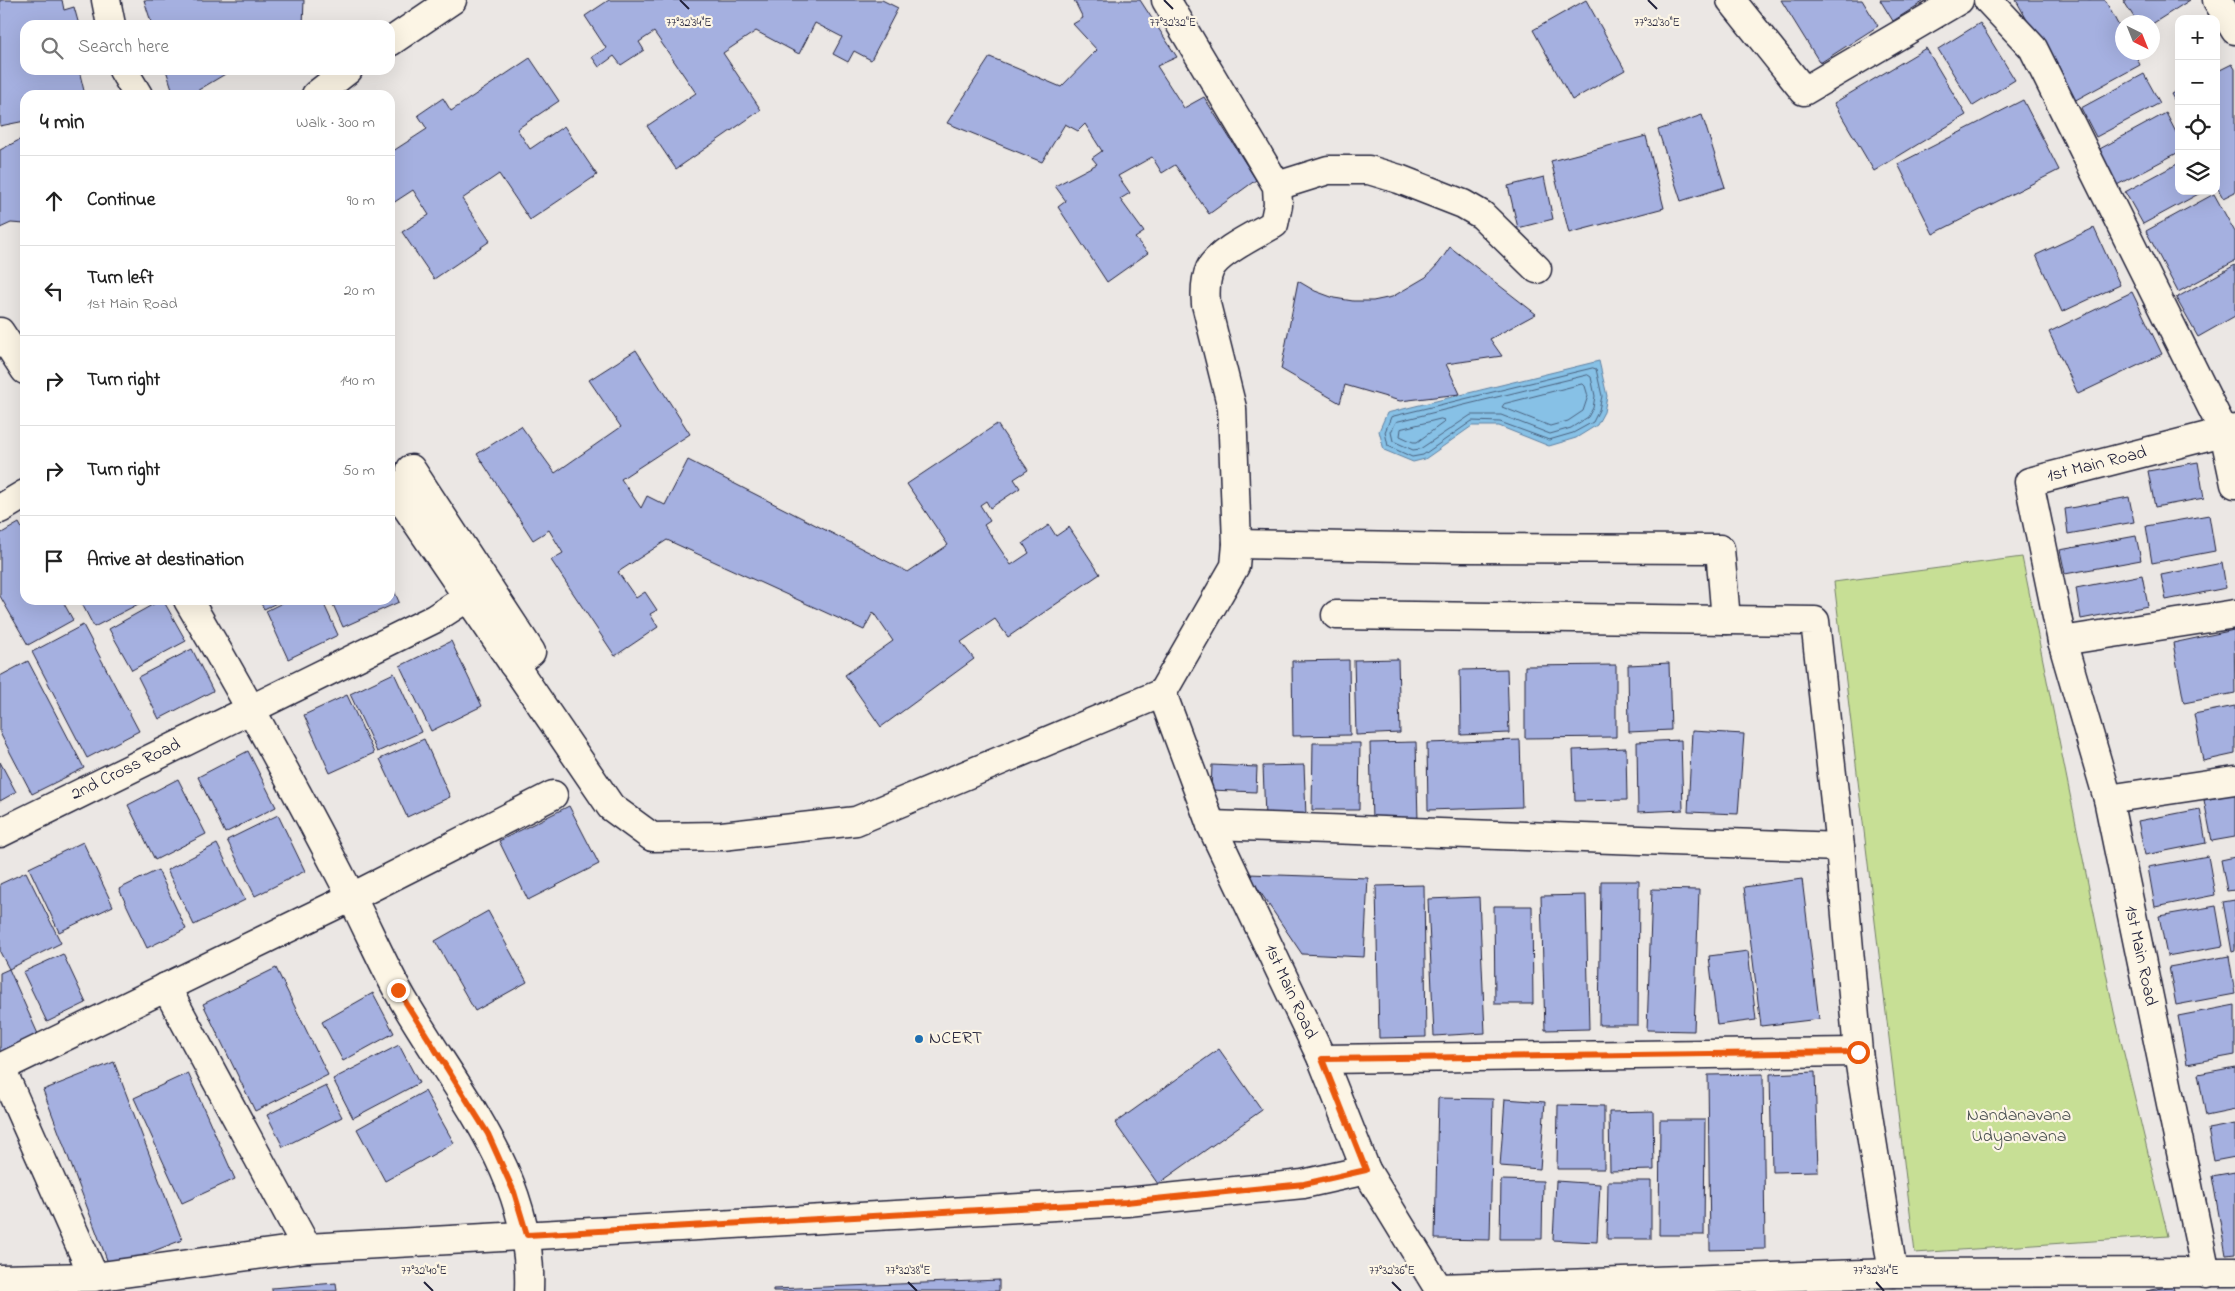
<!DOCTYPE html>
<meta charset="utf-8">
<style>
:root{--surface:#fff;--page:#f6f6f6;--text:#222;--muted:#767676;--line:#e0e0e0}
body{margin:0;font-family:"Indie Flower",sans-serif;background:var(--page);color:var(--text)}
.controls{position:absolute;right:15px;top:15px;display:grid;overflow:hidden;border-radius:10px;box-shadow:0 5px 20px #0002}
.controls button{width:45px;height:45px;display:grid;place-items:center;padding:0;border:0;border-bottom:1px solid var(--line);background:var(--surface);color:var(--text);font:25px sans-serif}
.compass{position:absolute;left:2115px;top:15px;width:45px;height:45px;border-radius:50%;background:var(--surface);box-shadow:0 5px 20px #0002;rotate:137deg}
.stop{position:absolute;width:15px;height:15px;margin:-11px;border:4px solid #ea580c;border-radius:50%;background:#fff}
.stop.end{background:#ea580c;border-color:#fff;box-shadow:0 1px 5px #0008}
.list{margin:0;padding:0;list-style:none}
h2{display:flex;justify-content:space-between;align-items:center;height:65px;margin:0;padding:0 20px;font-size:21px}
h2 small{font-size:16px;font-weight:400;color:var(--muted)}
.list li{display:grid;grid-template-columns:32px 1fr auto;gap:15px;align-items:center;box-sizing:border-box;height:90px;padding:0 20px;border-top:1px solid var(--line)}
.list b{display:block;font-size:19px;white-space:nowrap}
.list p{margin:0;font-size:16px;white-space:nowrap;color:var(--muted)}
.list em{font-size:16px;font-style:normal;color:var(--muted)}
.icon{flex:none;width:28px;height:28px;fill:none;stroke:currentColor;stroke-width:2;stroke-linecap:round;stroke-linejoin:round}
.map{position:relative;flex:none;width:2235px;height:1291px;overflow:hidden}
.search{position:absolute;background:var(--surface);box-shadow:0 5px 20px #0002;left:20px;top:20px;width:375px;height:55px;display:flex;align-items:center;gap:12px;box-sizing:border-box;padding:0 18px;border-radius:15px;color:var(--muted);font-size:19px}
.panel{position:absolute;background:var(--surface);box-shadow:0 5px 20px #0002;left:20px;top:90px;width:375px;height:515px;border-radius:15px}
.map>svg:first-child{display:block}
.green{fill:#c7df95;stroke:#748068}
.water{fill:#87c1e6;stroke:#5f81a2}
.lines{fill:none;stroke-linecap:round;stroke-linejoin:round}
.shore{stroke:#4a627f;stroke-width:1}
.building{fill:#a5b0e0;stroke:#22223b}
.minor-casing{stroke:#22223b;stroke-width:31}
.minor{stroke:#fcf5e5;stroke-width:28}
.route{stroke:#ea580c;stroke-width:6}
.ticks{fill:none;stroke:#22223b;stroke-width:2}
.poi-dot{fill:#1f6fb2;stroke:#fcf5e5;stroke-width:2}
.labels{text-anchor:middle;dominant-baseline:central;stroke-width:4.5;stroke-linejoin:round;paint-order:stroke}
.street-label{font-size:18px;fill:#22223b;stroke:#fcf5e5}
.poi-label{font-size:18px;fill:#22223b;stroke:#fcf5e5;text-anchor:start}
.park-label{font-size:18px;fill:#4b5152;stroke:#fcf5e5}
.ticks-label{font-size:12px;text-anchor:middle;fill:#22223b;stroke:#fcf5e5;stroke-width:4.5;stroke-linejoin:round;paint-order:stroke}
</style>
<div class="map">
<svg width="2235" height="1291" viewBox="0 0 2235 1291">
<rect width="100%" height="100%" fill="#ebe7e4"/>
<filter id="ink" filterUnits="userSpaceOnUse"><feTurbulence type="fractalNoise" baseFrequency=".02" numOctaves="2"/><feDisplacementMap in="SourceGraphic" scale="10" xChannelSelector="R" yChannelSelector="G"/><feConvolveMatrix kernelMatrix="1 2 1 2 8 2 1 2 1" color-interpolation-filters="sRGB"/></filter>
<g filter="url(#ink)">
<polygon class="green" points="2022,557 2114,1012 2168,1236 1915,1253 1834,582"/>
<polygon class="water" points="1599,361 1607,396 1604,412 1597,425 1576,438 1549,446 1499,426 1472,426 1425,459 1413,462 1384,450 1379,431 1387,413"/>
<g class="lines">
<g class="shore">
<polygon points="1593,368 1596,369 1602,396 1599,410 1593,422 1573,433 1549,440 1500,422 1472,421 1423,455 1412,457 1388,446 1385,432 1391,417"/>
<polygon points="1588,375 1591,377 1595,396 1593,408 1588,417 1571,428 1550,434 1501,415 1471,415 1420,449 1413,450 1393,441 1391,432 1396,422"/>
<polygon points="1583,384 1585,386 1588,396 1583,411 1568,421 1550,426 1502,407 1504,404"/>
<polygon points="1441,419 1444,420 1443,423 1417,442 1413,442 1400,436 1401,429"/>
</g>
</g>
<g class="building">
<polygon points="0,0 62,0 64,10 74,7 79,25 25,25 25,70 79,70 85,95 25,95 25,121 0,126"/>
<polygon points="144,0 304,0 303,25 152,25"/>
<polygon points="609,0 882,0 898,8 871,60 854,51 848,62 833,54 842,37 815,23 799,54 756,31 723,53 761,110 676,169 647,126 696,93 654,32 639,42 644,50 621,65 614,56 599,67 592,57 606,48 585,16"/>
<polygon points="1074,0 1140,0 1177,57 1157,66 1184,108 1204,97 1256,180 1209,214 1175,165 1162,173 1152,157 1118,176 1130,193 1120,199 1144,232 1135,238 1148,253 1107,282 1058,207 1066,201 1055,186 1097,164 1092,158 1102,151 1085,124 1078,131 1065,124 1042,162 947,123 990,57 1061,87 1097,50 1073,24 1083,18"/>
<polygon points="1586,0 1625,70 1572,100 1533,30"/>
<polygon points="1781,0 1862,0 1878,26 1820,63"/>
<polygon points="1880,0 1926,0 1893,21"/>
<polygon points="2016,0 2105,0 2122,32 2122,52 2134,52 2140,65 2072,102"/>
<polygon points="2123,0 2190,0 2152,24 2137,22"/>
<polygon points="1980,23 2015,80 1973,106 1938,49"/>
<polygon points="1926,48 1966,115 1874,171 1834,103"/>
<polygon points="530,58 559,101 517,129 530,149 564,126 597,175 530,220 499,174 462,199 490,241 434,279 402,232 429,215 413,190 390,205 390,153 427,129 418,115 443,98 451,111"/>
<polygon points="2232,64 2235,69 2235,192 2223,198 2216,185 2216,72"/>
<polygon points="166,70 232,70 190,95 174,95"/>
<polygon points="2144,74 2160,103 2096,137 2081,108"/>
<polygon points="2179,90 2179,109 2171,94"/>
<polygon points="2023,100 2059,170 1933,234 1898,164"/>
<polygon points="2166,113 2179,138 2179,152 2115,186 2096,151"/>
<polygon points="1702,115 1725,187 1681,201 1658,130"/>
<polygon points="1646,136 1664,208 1569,233 1551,161"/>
<polygon points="25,137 25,224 11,223 0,228 0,150"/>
<polygon points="2179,163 2179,191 2204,191 2143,224 2125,192"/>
<polygon points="1544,177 1553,219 1518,228 1508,186"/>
<polygon points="2214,194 2235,232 2235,261 2178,292 2146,231"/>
<polygon points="2094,228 2120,285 2062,312 2036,255"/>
<polygon points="1450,247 1536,314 1490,339 1502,356 1446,364 1460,394 1400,401 1345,385 1340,403 1281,369 1298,281 1315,291 1334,298 1353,301 1373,301 1392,297 1426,277 1439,263"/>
<polygon points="2235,265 2235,316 2198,337 2176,298"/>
<polygon points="2132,292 2162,354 2078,394 2049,332"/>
<polygon points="636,350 690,434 621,479 641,508 647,496 665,505 688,460 908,572 948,545 907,484 997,424 1028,470 1014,479 1020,488 990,508 986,501 980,505 990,521 984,525 1011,565 1029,553 1023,543 1049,525 1056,536 1069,527 1100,574 1008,637 995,619 961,642 974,659 881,727 845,675 893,641 873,612 864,630 667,540 618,572 636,598 645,592 657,610 650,614 658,627 615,656 551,560 563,553 549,530 533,540 477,454 521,426 555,473 621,427 589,380"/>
<polygon points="2198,462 2204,498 2155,507 2148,471"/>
<polygon points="2129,497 2134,522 2068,534 2065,509"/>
<polygon points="2209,515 2215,551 2152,563 2146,526"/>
<polygon points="19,523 25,534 25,600 62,600 73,620 28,645 0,596 0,534"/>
<polygon points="2136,536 2141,560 2065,574 2060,550"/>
<polygon points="2222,563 2226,588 2166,600 2161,575"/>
<polygon points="2142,575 2148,606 2081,619 2076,588"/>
<polygon points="390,581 399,602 343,627 331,600 390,600"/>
<polygon points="80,600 146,600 94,627"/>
<polygon points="161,600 163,600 186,641 132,670 109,629"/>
<polygon points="259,600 283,600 264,609"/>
<polygon points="288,600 322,600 338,635 288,659 266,611"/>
<polygon points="83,625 139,731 87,758 32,652"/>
<polygon points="2234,630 2235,693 2184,703 2173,643"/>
<polygon points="451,641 482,706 431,731 400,666"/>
<polygon points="192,649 213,691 159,719 138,677"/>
<polygon points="1398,659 1400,733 1356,735 1354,660"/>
<polygon points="1349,660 1350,735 1293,736 1292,661"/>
<polygon points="28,661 84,768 32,794 0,733 0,676"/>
<polygon points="1669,663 1671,730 1629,732 1628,665"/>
<polygon points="1616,665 1616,737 1525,738 1525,666"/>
<polygon points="1507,669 1509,733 1461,735 1460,670"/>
<polygon points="394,673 421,732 377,752 350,694"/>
<polygon points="347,695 374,753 330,773 304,715"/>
<polygon points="2235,706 2235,754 2203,761 2194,714"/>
<polygon points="1692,731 1744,734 1738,814 1688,812"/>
<polygon points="424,739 450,797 407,817 380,759"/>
<polygon points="1520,740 1522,807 1428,810 1427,743"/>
<polygon points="1681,740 1683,810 1638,812 1637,742"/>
<polygon points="1416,742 1418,821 1372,822 1370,743"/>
<polygon points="1313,743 1360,743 1359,810 1312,810"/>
<polygon points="1626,748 1627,800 1575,801 1573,750"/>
<polygon points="248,751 276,807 225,833 198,777"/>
<polygon points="0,762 16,792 0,801"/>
<polygon points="1212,765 1257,767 1256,792 1211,790"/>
<polygon points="1304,765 1306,816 1265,817 1263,766"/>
<polygon points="178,779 206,834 155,860 128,805"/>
<polygon points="2235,794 2235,837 2212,841 2204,800"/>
<polygon points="569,806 599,864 528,900 499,841"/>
<polygon points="2200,809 2206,843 2145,855 2138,821"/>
<polygon points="278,815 305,871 255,896 227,840"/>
<polygon points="83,842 113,906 59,932 29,868"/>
<polygon points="217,844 245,900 194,925 167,870"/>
<polygon points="2208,856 2215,895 2155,907 2148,867"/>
<polygon points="2235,857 2235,890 2227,891 2221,860"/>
<polygon points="158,870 186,929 147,948 119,889"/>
<polygon points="26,872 61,943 9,969 0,952 0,884"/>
<polygon points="1248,874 1368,878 1364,957 1302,954"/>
<polygon points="1802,879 1819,1019 1761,1026 1744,887"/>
<polygon points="1601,881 1639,881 1638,1025 1599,1025"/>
<polygon points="1424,885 1426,1037 1379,1038 1376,886"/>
<polygon points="1652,889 1699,890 1694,1031 1647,1030"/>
<polygon points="1586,895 1589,1029 1545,1030 1541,896"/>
<polygon points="1479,897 1485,1033 1434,1036 1428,899"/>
<polygon points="2235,900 2235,951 2232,952 2223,902"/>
<polygon points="1494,906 1532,906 1533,1004 1495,1004"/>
<polygon points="2216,906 2223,946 2167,956 2159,916"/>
<polygon points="488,911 527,982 475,1011 435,941"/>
<polygon points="1748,951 1756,1020 1717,1025 1709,956"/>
<polygon points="63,954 86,1003 47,1022 23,972"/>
<polygon points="2229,956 2235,994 2176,1005 2169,967"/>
<polygon points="276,968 328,1075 255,1111 203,1004"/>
<polygon points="9,969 38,1034 0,1052 0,973"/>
<polygon points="373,993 394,1033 343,1061 322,1022"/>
<polygon points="2235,1005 2235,1055 2187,1064 2178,1016"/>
<polygon points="399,1045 419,1083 353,1118 333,1079"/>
<polygon points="1219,1049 1262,1110 1158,1184 1115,1123"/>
<polygon points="114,1062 182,1240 110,1268 43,1090"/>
<polygon points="2235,1067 2235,1110 2206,1116 2198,1074"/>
<polygon points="1815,1072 1818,1171 1772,1172 1770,1074"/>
<polygon points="188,1073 235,1179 182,1203 134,1098"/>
<polygon points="1763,1074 1765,1249 1710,1250 1708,1075"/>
<polygon points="326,1086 342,1117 283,1147 267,1115"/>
<polygon points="425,1091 454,1143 385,1181 357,1129"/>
<polygon points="1438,1098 1493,1099 1490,1240 1435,1239"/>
<polygon points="1505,1099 1545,1102 1540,1169 1500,1166"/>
<polygon points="1558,1105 1604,1106 1604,1169 1557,1169"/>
<polygon points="1653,1111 1654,1170 1610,1171 1609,1112"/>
<polygon points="1660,1120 1705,1120 1704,1235 1659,1235"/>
<polygon points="2235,1124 2235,1157 2214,1161 2208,1129"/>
<polygon points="2235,1172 2235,1254 2226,1255 2212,1176"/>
<polygon points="1501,1180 1543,1181 1542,1239 1500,1239"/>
<polygon points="1556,1181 1600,1184 1597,1242 1553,1240"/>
<polygon points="1608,1181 1651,1181 1651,1239 1607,1239"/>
<polygon points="999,1280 999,1291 773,1291 773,1289"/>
<polygon points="336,1283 337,1291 272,1291 272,1288"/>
<polygon points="2173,1286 2174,1291 2146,1291"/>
</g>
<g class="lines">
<g class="minor-casing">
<g id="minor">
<polyline points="106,0 111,25"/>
<path d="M 1166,0 L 1277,186 L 1278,205 L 1274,224 C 1257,234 1218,252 1210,269 C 1205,280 1205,292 1206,304 L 1232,408 L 1237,544 L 1235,566 L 1162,693 L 1211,825 L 1322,1059 L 1366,1170 L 1440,1291"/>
<polyline points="1731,0 1804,91 1959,0"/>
<polyline points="1988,0 2033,48 2224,432 2235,484"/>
<polyline points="2217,0 2235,30"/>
<polyline points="390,42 452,0"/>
<polyline points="123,70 138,95"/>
<polyline points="316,95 348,70"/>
<polyline points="1277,186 1328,170 1369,170 1399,179 1463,204 1482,215 1537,269"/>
<polyline points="0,332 25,370"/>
<polyline points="411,469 531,652 513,664"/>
<polyline points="390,483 611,807 652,837 722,836 856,821 1162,693"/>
<polyline points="0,509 25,494"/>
<polyline points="1237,544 1463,548 1720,549 1726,620"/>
<path d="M 188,600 C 246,698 300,797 352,898 C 367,928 381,959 397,989 C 451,1087 534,1171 529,1291"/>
<polyline points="1336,615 1815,621 1840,847 1858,1052 1893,1273"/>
<polyline points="2062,641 2235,614"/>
<polyline points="2108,799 2235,780"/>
<polyline points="1211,825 1840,847"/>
<polyline points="0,833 434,619 468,597"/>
<polyline points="166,987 307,1248"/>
<polyline points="1322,1059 1858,1052"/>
<polyline points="0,1068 352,897 553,795"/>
<polyline points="1,1068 94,1277"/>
<polyline points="2206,1273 2108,799 2062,641 2029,482 2235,429"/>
<polyline points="0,1279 94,1277 307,1248 1127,1202 1303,1184 1366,1170"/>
<polyline points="1439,1288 1893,1273 2235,1272"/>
</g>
</g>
<use href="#minor" class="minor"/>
</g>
</g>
<g class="lines" filter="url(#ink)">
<polyline class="route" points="398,990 488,1134 514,1192 527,1235 1126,1202 1304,1184 1366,1170 1322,1059 1858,1052"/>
</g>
<path class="ticks" d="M 680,0 L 689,9M 1164,0 L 1173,9M 1648,0 L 1657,9M 424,1282 L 433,1291M 908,1282 L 917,1291M 1392,1282 L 1401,1291M 1876,1282 L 1884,1291"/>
<circle class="poi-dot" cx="919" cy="1039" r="5"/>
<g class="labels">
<g class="street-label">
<text transform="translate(2097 465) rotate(-14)">1st Main Road</text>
<text transform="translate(126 770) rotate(-26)">2nd Cross Road</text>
<text transform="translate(2140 956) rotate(78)">1st Main Road</text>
<text transform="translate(1290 992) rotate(65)">1st Main Road</text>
</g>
<g class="poi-label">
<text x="929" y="1039">NCERT</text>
</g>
<g class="park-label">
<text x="2019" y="1116">Nandanavana<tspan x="2019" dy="21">Udyanavana</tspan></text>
</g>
</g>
<g class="ticks-label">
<text x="689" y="26">77°32'34"E</text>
<text x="1173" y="26">77°32'32"E</text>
<text x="1657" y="26">77°32'30"E</text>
<text x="424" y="1274">77°32'40"E</text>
<text x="908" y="1274">77°32'38"E</text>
<text x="1392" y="1274">77°32'36"E</text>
<text x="1876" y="1274">77°32'34"E</text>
</g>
</svg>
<div class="controls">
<button>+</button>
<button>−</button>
<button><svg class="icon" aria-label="locate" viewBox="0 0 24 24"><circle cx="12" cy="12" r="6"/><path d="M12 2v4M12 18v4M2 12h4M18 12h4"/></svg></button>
<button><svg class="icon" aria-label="layers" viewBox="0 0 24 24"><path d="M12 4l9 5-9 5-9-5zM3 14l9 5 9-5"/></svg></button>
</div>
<svg class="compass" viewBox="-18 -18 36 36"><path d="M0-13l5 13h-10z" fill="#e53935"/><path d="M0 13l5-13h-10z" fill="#767676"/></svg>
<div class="stop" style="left:1858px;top:1052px"></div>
<div class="stop end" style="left:398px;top:990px"></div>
<div class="search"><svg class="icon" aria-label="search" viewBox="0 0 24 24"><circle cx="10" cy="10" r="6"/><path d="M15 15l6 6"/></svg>Search here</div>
<section class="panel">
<h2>4 min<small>Walk · 300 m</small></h2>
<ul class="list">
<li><svg class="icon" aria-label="ahead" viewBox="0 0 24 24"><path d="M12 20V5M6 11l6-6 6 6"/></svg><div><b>Continue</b></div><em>90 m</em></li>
<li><svg class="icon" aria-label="left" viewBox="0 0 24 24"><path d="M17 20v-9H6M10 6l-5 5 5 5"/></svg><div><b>Turn left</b><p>1st Main Road</p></div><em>20 m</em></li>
<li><svg class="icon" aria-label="right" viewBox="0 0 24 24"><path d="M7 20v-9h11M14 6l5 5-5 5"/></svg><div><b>Turn right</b></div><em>140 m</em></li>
<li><svg class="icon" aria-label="right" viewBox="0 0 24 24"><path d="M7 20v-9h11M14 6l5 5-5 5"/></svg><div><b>Turn right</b></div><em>50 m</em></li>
<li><svg class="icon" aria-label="arrive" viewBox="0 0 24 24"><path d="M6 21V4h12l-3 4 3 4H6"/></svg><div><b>Arrive at destination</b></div></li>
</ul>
</section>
</div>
